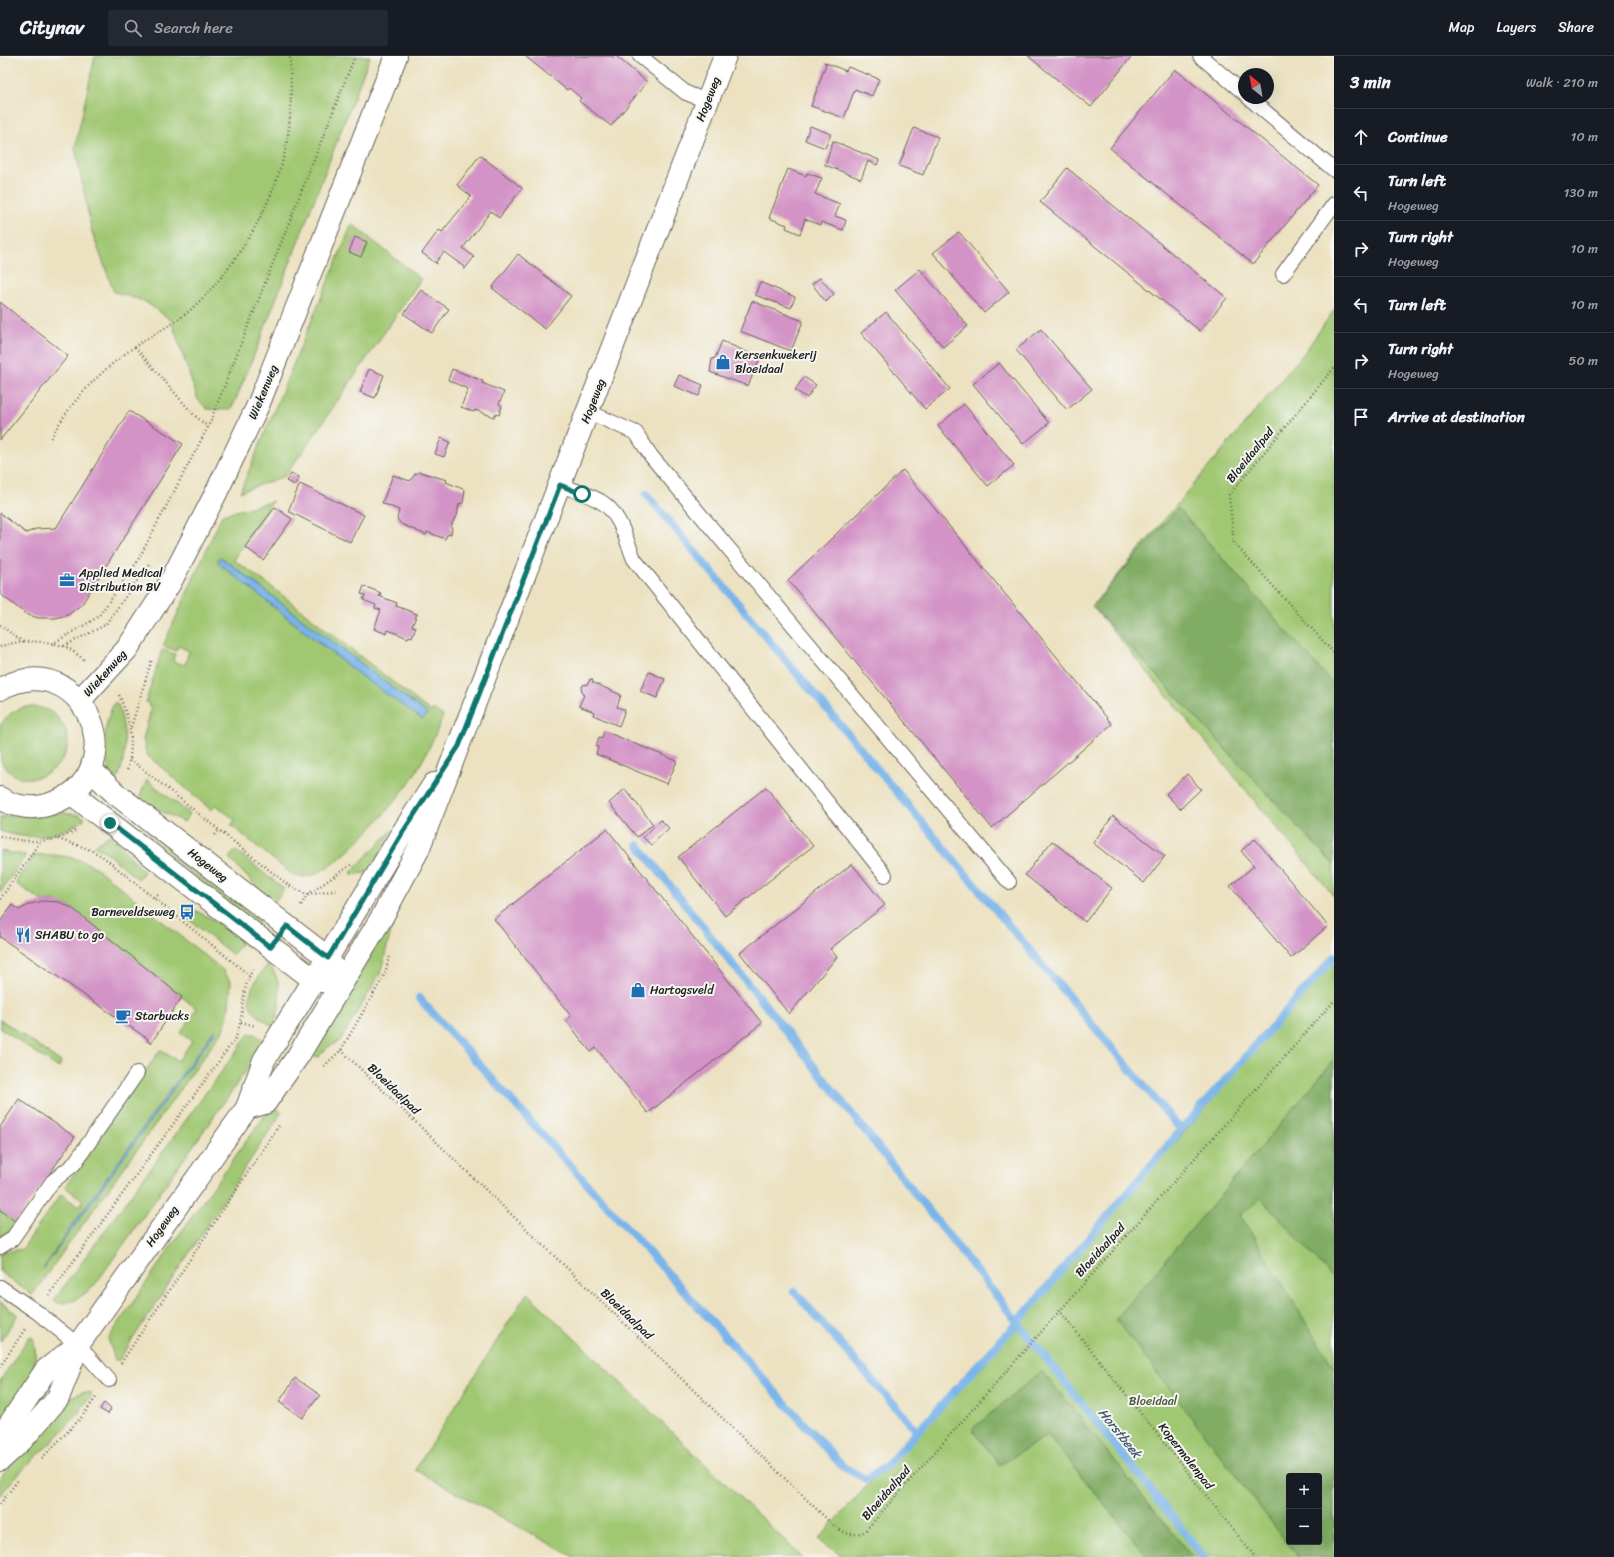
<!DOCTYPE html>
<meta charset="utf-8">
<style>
:root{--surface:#171b24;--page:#242831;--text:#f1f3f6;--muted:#9ea1a6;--line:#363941}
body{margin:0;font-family:Sriracha,sans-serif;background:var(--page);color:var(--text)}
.controls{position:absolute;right:12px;bottom:12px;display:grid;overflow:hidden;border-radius:4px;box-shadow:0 4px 16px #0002}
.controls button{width:36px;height:36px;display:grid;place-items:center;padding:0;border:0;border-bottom:1px solid var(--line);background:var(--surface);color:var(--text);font:20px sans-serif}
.compass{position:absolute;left:1238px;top:12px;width:36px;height:36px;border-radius:50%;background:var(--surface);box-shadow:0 4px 16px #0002;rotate:329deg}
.stop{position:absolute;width:12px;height:12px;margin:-9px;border:3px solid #0f766e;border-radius:50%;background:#fff}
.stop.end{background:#0f766e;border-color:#fff;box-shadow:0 1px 4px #0008}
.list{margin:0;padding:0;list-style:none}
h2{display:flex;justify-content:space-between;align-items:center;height:52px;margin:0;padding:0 16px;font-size:17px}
h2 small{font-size:13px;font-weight:400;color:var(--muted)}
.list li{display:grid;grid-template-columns:26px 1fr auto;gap:12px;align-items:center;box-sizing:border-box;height:56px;padding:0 16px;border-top:1px solid var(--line)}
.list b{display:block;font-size:15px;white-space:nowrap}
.list p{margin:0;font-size:13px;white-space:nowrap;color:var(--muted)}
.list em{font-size:13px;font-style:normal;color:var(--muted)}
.icon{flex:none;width:22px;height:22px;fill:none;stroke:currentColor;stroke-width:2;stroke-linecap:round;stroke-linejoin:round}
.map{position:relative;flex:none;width:1334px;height:1501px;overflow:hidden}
header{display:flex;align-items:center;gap:24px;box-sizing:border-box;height:56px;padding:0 20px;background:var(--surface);border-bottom:1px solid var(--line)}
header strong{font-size:19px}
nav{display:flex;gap:22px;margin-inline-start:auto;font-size:14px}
.search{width:280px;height:36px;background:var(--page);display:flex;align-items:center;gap:10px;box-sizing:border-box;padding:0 14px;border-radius:4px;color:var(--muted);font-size:15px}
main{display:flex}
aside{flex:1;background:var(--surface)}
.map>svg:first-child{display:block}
.green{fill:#a0c772;stroke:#5e7247;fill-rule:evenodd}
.forest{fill:#80ac64;stroke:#4e6440;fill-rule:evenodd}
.water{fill:#79b4ea;stroke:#4a6883}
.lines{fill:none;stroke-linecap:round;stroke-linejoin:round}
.stream{stroke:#79b4ea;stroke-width:8}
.building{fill:#d393c6}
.service-casing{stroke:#656156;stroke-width:16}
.minor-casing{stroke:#656156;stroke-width:24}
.tertiary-casing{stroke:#656156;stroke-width:24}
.path{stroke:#656156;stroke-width:2.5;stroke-dasharray:1 3;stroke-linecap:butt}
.service{stroke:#fff;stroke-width:14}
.minor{stroke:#fff;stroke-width:22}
.tertiary{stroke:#fff;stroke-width:22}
.route{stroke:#0f766e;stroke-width:5}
.labels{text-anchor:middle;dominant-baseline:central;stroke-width:4;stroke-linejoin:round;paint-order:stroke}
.street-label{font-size:12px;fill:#1c1c1c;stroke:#f6f6f2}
.poi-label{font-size:12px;fill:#1c1c1c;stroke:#f6f6f2;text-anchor:start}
.park-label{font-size:12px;fill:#4a583a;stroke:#f6f6f2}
.water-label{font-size:13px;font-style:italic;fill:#41596e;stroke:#f6f6f2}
</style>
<header>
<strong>Citynav</strong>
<div class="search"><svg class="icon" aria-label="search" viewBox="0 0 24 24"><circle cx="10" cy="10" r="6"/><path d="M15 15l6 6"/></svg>Search here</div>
<nav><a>Map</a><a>Layers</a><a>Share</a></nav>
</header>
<main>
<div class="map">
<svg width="1334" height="1501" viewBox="0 0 1334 1501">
<rect width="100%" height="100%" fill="#f6f6f2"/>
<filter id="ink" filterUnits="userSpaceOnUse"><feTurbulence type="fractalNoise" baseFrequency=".025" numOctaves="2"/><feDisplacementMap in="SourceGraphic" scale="8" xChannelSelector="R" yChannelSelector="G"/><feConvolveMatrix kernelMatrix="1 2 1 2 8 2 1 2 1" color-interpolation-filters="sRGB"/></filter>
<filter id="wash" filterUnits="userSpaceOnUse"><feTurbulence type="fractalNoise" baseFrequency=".012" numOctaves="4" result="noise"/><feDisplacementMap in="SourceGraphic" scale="16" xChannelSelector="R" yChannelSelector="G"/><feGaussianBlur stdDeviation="0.9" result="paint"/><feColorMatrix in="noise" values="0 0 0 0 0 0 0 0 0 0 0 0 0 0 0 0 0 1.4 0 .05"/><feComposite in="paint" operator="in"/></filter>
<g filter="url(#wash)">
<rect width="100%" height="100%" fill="#ece2c1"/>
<g class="green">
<polygon points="95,0 370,0 261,282 234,348 230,354 207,353 198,344 171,264 144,245 114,236 92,176 75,91"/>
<polygon points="352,168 421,223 306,391 285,420 240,436"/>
<polygon points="1334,254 1334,629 1178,452 1092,550 1334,809 1334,840 1092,550 1304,297"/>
<path d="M 273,445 L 234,504 L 272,531 L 431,656 L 433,653 L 443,660 C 435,681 420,712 407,730 C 388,754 335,819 304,821 C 298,822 294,819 290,817 L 231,769 L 235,764 L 216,749 L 211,754 L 147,699 L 143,683 L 150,657 L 151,653 L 146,645 L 162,594 L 175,598 L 173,605 L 185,609 L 189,595 L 178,590 L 176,595 L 163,590 L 222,459 ZM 222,502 L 425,656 L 426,660 L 361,620 L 220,508 L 218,506 Z"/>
<path d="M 114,647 L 117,647 L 119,651 C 126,677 128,701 116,726 C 100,703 102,672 114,647 Z"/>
<path d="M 23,651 C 37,650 50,652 59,663 C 92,703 23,748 1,705 C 0,699 0,677 0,669 L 11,657 Z"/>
<polygon points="147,724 190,758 184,766 138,744"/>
<path d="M 64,757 L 78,759 L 85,762 C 83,765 79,767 75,769 C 53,782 25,784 0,775 L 0,762 L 6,760 Z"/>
<polygon points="127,760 261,862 257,868 123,765"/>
<polygon points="393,773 371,816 352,819 352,815"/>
<polygon points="111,778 144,816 138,823 104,795 94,790"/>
<polygon points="235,794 284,833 273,848 229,802"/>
<polygon points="0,795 26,799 0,837"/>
<path d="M 34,799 C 56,798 76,800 95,811 L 223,914 L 231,926 L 228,960 L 224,973 L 32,1239 L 0,1216 L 0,1197 L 22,1193 L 61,1138 L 79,1151 L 83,1144 L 65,1131 L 160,994 L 178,1005 L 192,985 L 180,977 L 197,953 L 70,851 L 57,846 L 42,845 L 15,827 Z"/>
<polygon points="189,851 246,881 233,899 183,859"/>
<polygon points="398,852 399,852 392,872 380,918 340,985 328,991 318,1001 309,999"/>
<path d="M 1334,901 L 1334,1501 L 843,1501 L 819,1483 L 1184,1077 ZM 1289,1420 L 1319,1420 L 1319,1486 L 1289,1486 Z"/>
<path d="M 267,909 C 284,918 281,956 273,971 C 267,966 258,961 253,955 C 242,940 259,920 267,909 Z"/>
<polygon points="0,963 61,1006 59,1011 57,1011 0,972"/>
<path d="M 249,978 L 254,978 L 265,985 L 265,988 L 97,1226 C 88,1237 70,1251 55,1246 L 54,1244 Z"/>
<polygon points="270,1052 277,1053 282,1056 119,1304 115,1304 108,1283 176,1183"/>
<polygon points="0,1154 12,1163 18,1164 9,1177 0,1184"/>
<polygon points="527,1237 802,1501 574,1501 415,1414"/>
<polygon points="0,1246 18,1259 0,1286"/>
<path d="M 29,1281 L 33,1282 C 43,1316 17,1341 0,1368 L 0,1325 Z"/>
<path d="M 83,1336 L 92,1337 C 90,1343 84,1349 80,1355 C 57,1386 23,1408 0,1440 L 0,1421 L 70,1341 Z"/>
</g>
<g class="forest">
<polygon points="1178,452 1334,629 1334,809 1092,550"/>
<path d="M 1334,1004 L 1334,1223 L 1261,1142 L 1240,1159 L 1334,1312 L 1334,1501 L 1298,1501 L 1116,1263 ZM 1289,1420 L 1319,1420 L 1319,1486 L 1289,1486 Z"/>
<polygon points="1042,1315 1192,1501 1147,1501 1048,1379 1000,1409 972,1373"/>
</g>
<g class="water">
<polygon points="219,502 222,502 425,656 427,658 424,663 422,663 361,620 220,508 218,506"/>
<polygon points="215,973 215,976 43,1213 73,1168"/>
</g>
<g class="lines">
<g class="stream">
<polyline points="646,438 1181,1074"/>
<polyline points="638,789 1204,1501"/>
<polyline points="419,942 843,1411 866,1423 887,1409 1017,1267 1181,1074 1334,901"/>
<polyline points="794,1235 917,1375"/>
</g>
</g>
<g id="blocks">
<g class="building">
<polygon points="525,0 612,0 614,2 616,0 647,26 611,70 579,45 581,42 569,32 567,34"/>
<polygon points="1028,0 1132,0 1091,51"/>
<polygon points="824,6 846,15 848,11 879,23 872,40 855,33 844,62 811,50 826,8"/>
<polygon points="1175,13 1318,129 1253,208 1110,92"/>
<polygon points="810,70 831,78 825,92 805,84"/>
<polygon points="914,72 938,81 923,119 899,110"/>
<polygon points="833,85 879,104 877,109 868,105 861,123 825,109"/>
<polygon points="480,99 522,132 499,162 491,155 463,192 474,201 464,214 464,211 444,196 436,206 437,208 422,197 439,174 442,176 471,140 457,129"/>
<polygon points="1067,112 1227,242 1200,275 1040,146"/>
<polygon points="788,113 806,120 807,117 822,122 815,138 840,148 835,160 846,164 843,174 821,166 820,169 805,163 800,178 786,172 787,169 769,162"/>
<polygon points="959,176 1009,236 984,257 933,197"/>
<polygon points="355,181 367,186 361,201 349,196"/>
<polygon points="518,198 571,240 545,273 492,232"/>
<polygon points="920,213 968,270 943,291 895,234"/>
<polygon points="820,222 834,238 826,246 812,228"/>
<polygon points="760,226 795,241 791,252 755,239"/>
<polygon points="421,234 449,253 432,277 404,258"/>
<polygon points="752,245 803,265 791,295 740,275"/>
<polygon points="0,246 68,300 0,384"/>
<polygon points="886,256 950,333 925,353 861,277"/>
<polygon points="1041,273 1092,333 1067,354 1016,294"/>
<polygon points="722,285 760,302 748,330 710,316 712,303 715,302"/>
<polygon points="999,307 1049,367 1023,388 973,328"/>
<polygon points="369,313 384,319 375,342 360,336"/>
<polygon points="452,313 483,325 482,327 504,336 499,348 502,350 499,359 495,358 494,361 475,354 474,356 461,351 468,333 448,324"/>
<polygon points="679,319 703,329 699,340 674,330"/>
<polygon points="804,321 816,329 807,342 795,334"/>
<polygon points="964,348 1014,409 988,430 938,370"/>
<polygon points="129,355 183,388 82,548 68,559 56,562 38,562 26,558 0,538 0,457 26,477 36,473 56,472"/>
<polygon points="441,382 450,386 444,401 435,398"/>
<polygon points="903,414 1112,668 992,772 788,524"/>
<polygon points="420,416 447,424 446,426 465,434 463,447 459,448 457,460 454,463 451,471 452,473 451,478 447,479 445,483 427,476 426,479 401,468 397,463 399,454 382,447 393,419 410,425 415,418"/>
<polygon points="291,418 299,421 295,429 286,425"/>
<polygon points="300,428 364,459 350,486 288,455"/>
<polygon points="275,451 292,463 263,504 245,491"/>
<polygon points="364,530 381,537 379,540 397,547 396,550 417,558 412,570 416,571 412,581 409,580 408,582 388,574 387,578 374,573 381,554 375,552 376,549 363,544 365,539 361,538"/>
<polygon points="649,616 665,623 657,642 640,635"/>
<polygon points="590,623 593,624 592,626 621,639 617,651 625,654 619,670 593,659 594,656 579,650 584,639 581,634 583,629 588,628"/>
<polygon points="604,675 677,705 667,728 596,698 598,691 596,690 599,681 602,682"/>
<polygon points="1187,718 1201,733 1180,753 1166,738"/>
<polygon points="766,731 813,790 725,860 678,801"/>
<polygon points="625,733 653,768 637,781 609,747"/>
<polygon points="1113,760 1165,800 1144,827 1093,787"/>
<polygon points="661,764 669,772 651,789 643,781"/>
<polygon points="607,773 762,967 648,1057 596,992 591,996 582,985 566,964 571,960 494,863"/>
<polygon points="1255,783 1328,870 1291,902 1230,830 1254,810 1241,795"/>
<polygon points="1052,785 1112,832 1085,866 1025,819"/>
<polygon points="852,808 885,849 830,893 837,901 789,958 740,897"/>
<polygon points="43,845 59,846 72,852 182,941 151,987 147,985 148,983 0,881 0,866 12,849 19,854 30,848"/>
<polygon points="19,1043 75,1081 16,1166 0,1154 0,1071"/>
<polygon points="295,1322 320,1339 302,1362 279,1346"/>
<polygon points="104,1347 111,1353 108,1358 100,1353"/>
</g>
</g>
</g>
<g filter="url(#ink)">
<use href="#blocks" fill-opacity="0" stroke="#656156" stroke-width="1"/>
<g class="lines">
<g class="service-casing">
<g id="service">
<polyline points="640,0 686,37 707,45"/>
<polyline points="1200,0 1244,37"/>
<polyline points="1249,42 1334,114"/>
<polyline points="1283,218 1334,148"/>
<polyline points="589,356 636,377 651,400 1009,826"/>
<path d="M 560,429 C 573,434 588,438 600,445 C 620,456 626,484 634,503 L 885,819"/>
<polyline points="0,1191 12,1183 52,1126 74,1108 137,1017"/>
<polyline points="0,1231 37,1256 78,1289 109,1324"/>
</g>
</g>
<g class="minor-casing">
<g id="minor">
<polyline points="80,644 127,593 170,527 216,437 259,347 396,0"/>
<polyline points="314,924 401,779 434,728"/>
<polyline points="342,927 382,861 418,794 725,0"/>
</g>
</g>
<g class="tertiary-casing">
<g id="tertiary">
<path d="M 0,633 C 84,587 139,719 50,748 C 34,754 14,751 0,742"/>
<polyline points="91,714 116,738 328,902 342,927 298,1000 265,1047 247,1052"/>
<polyline points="72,738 314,924 329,926"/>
<polyline points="0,1388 7,1372 46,1314 78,1289"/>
<polyline points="0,1404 22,1384 58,1342 78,1289 247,1052 264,1004 314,924"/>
</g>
</g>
<g class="path">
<polyline points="135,291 194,359 208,371"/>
<polyline points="1334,312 1229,439 1234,487 1334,597"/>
<path d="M 51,382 C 71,344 101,314 136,290 C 153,278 174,268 189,255 C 236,214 280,140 288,78 C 292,52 291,27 290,0"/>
<polyline points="0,569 23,586"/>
<polyline points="52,588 98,561 137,506 208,371 355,0"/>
<polyline points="64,590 105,569 149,508"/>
<path d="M 0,591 C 14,584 48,584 63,590 C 70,592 78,599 84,604"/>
<path d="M 119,639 C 130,664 135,687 127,714"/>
<polyline points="131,671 152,603"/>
<polyline points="130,703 288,829 307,839 339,834"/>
<polyline points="215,779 219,774"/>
<path d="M 0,780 C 25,787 54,788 77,774"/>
<polyline points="58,783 86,792 102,800 249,919"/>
<polyline points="154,842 158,839"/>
<polyline points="0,843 40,786"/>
<polyline points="301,849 307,839 352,808"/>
<polyline points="241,966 256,970"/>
<path d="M 341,994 L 832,1468 C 842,1476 852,1482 865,1475 L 1334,945"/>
<polyline points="324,1010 341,994 385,918 389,901"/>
<path d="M 49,1239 L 235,983 C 246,959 239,932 255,911"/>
<polyline points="1059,1254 1255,1501"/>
<polyline points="121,1307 280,1068"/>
<polyline points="0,1311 25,1273"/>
<polyline points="42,1402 80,1363 97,1340"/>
<polyline points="0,1448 19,1423"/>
</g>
<use href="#service" class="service"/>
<use href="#minor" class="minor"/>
<use href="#tertiary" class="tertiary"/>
</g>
</g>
<g class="lines" filter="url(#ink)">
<polyline class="route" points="110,767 270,891 287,870 328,902 401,779 459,690 560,429 582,438"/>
</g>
<defs>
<g id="shop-bare" transform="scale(1.2)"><path d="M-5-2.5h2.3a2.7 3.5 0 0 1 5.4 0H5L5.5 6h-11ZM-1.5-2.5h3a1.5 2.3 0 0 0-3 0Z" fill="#1f6fb2" stroke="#f6f6f2" stroke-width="2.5" paint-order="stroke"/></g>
<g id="office-bare" transform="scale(1.2)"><path d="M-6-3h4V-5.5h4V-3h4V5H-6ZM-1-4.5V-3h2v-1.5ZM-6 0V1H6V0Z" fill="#1f6fb2" stroke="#f6f6f2" stroke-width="2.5" paint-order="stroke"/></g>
<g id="bus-bare" transform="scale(1.2)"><path d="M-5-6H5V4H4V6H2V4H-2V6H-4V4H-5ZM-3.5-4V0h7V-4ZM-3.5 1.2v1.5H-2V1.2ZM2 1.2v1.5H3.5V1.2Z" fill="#1f6fb2" stroke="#f6f6f2" stroke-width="2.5" paint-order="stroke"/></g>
<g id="restaurant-bare" transform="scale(1.2)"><path d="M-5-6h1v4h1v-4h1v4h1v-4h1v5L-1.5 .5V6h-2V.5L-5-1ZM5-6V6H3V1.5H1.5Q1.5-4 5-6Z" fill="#1f6fb2" stroke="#f6f6f2" stroke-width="2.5" paint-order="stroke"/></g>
<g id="cafe-bare" transform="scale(1.2)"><path d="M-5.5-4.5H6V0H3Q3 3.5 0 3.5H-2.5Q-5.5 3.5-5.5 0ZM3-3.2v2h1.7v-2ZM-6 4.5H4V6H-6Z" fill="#1f6fb2" stroke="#f6f6f2" stroke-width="2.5" paint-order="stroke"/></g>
</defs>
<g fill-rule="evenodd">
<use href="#shop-bare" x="723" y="306"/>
<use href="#office-bare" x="67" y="524"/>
<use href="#bus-bare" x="187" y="856"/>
<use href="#restaurant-bare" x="23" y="879"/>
<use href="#shop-bare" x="638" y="934"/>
<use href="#cafe-bare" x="123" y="960"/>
</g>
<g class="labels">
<g class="street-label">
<text transform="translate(708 43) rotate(-69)">Hogeweg</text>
<text transform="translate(263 336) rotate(-67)">Wiekenweg</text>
<text transform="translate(593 345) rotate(-69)">Hogeweg</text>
<text transform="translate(1250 399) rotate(-51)">Bloeidaalpad</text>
<text transform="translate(105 617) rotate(-48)">Wiekenweg</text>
<text transform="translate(208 809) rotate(38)">Hogeweg</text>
<text transform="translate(394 1033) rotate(44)">Bloeidaalpad</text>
<text transform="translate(162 1170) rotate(-55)">Hogeweg</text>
<text transform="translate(1100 1194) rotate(-48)">Bloeidaalpad</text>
<text transform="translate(627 1258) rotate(44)">Bloeidaalpad</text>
<text transform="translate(1186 1400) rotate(52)">Kopermolenpad</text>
<text transform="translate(886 1437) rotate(-49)">Bloeidaalpad</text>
</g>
<g class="poi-label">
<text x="735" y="299">Kersenkwekerij<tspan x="735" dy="14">Bloeidaal</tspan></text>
<text x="79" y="517">Applied Medical<tspan x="79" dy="14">Distribution BV</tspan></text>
<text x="175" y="856" text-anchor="end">Barneveldseweg</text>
<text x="35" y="879">SHABU to go</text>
<text x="650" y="934">Hartogsveld</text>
<text x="135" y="960">Starbucks</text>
</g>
<g class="park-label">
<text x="1153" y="1345">Bloeidaal</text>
</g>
<g class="water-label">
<text transform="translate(1120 1377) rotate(51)">Horstbeek</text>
</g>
</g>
</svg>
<div class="controls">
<button>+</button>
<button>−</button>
</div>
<svg class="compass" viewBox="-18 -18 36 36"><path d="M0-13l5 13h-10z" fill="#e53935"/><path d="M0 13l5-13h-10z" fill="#9ea1a6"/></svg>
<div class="stop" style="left:582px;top:438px"></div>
<div class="stop end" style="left:110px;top:767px"></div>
</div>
<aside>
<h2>3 min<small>Walk · 210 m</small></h2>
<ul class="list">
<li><svg class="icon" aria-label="ahead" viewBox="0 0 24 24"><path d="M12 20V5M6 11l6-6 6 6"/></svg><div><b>Continue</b></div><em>10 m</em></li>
<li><svg class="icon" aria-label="left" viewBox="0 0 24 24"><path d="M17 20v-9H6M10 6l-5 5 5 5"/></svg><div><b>Turn left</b><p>Hogeweg</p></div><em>130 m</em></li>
<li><svg class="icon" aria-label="right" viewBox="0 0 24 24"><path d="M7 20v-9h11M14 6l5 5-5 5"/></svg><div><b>Turn right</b><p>Hogeweg</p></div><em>10 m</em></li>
<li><svg class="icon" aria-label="left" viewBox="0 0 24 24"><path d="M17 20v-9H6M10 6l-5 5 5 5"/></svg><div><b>Turn left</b></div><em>10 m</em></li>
<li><svg class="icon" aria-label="right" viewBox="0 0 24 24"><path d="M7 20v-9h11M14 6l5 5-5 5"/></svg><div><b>Turn right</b><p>Hogeweg</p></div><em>50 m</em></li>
<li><svg class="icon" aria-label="arrive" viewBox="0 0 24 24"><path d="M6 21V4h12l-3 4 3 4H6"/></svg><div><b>Arrive at destination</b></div></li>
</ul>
</aside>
</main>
